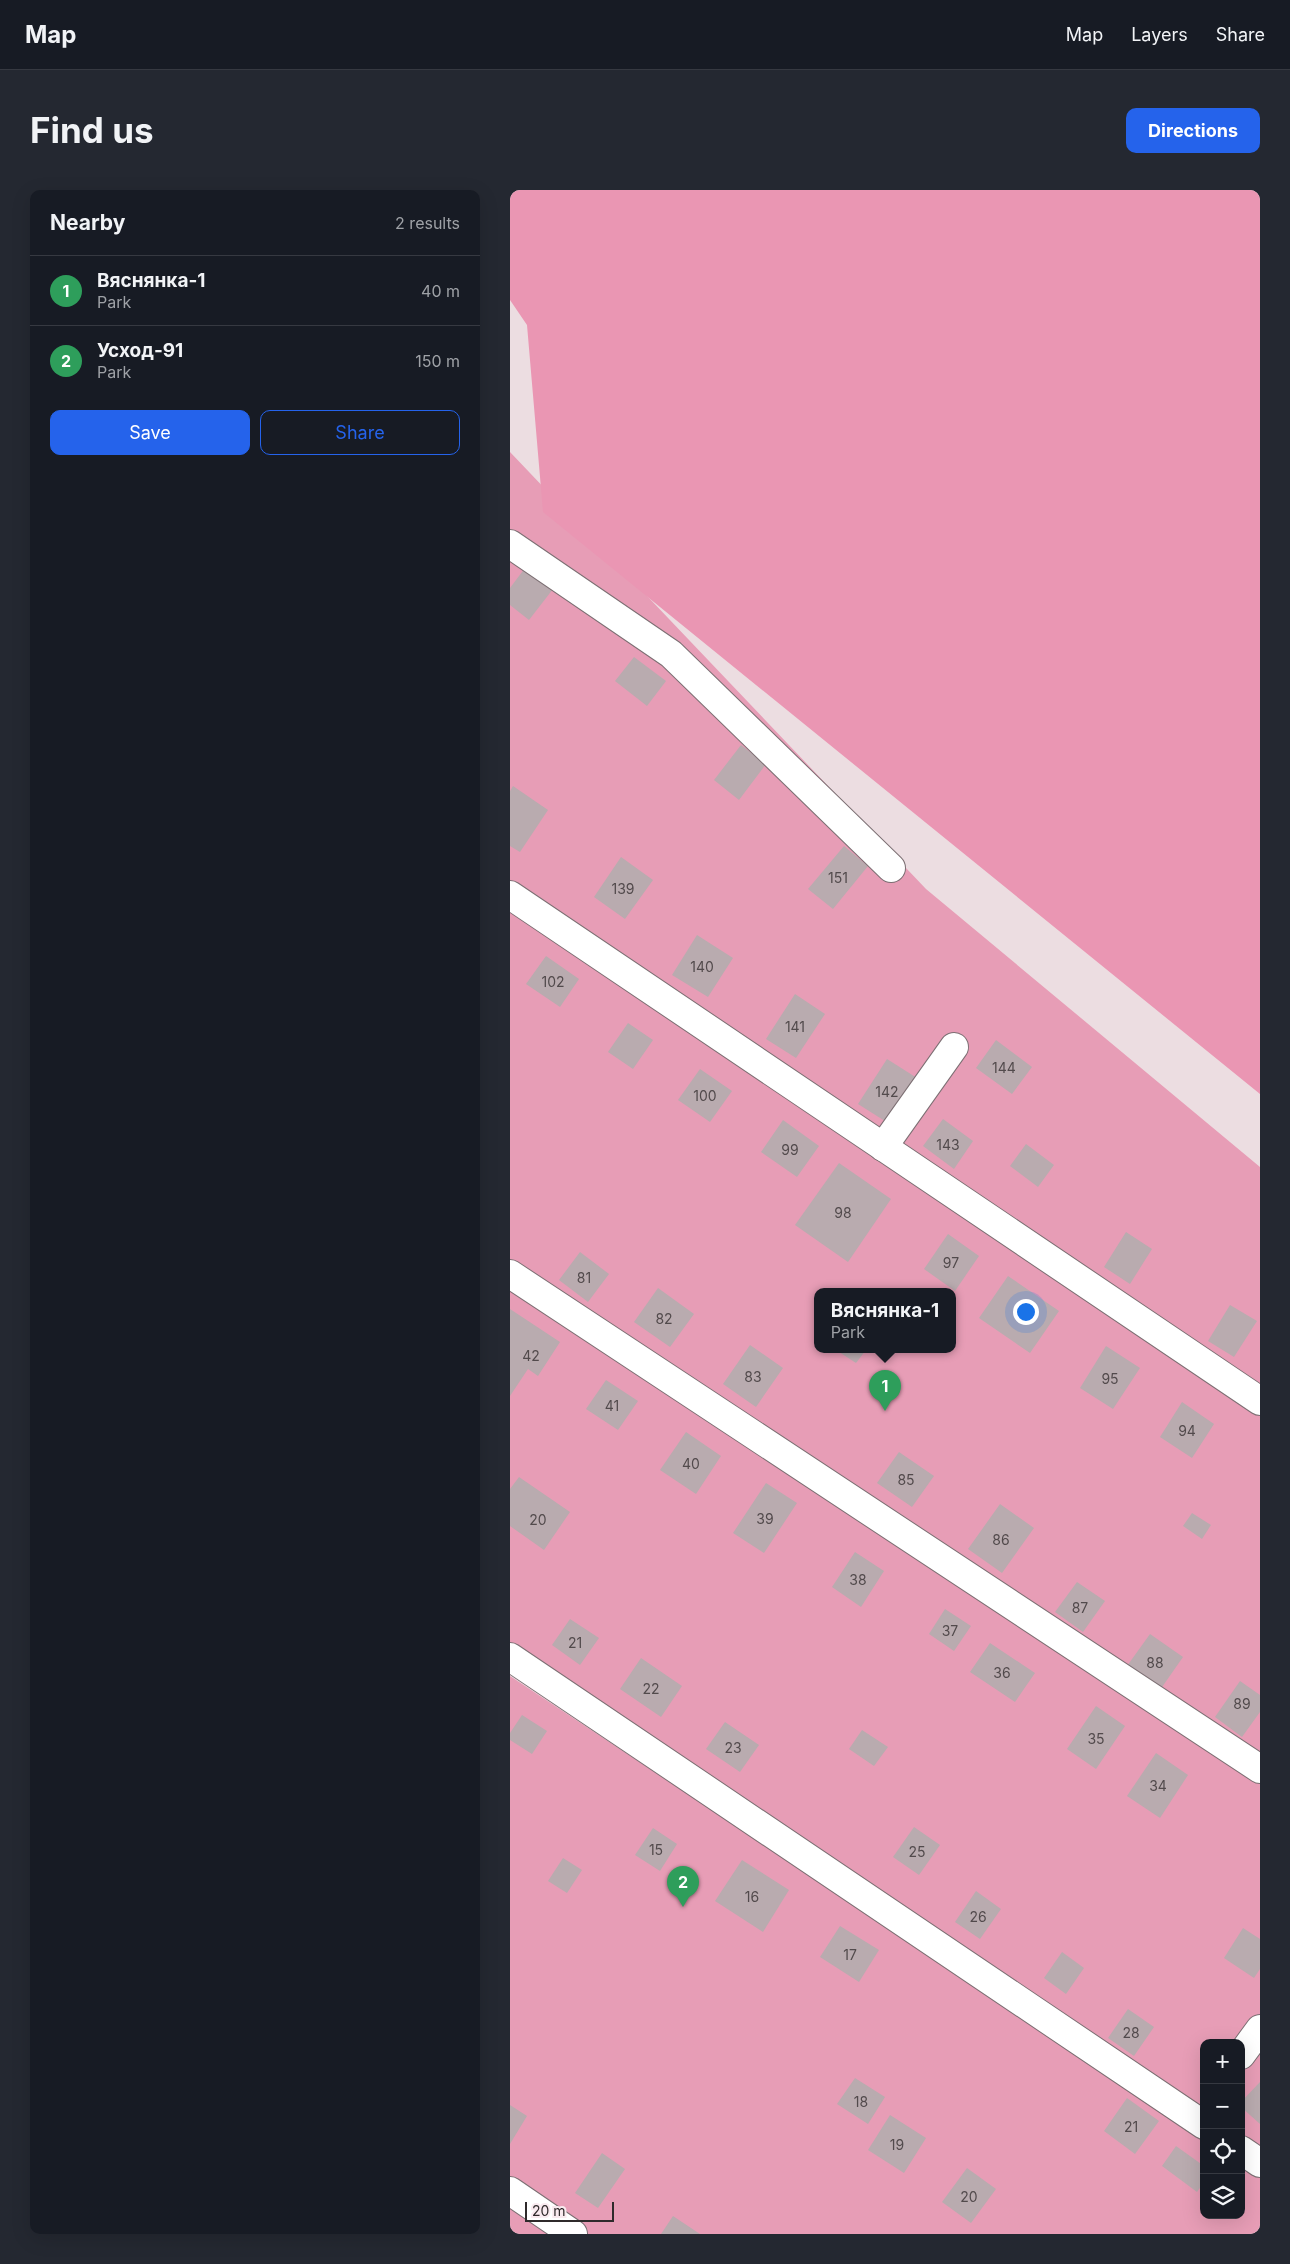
<!DOCTYPE html>
<meta charset="utf-8">
<style>
:root{--surface:#171b24;--page:#242831;--text:#f1f3f6;--muted:#9ea1a6;--line:#363941;--accent:#2563eb}
body{margin:0;font-family:Inter,sans-serif;background:var(--page);color:var(--text)}
.controls{position:absolute;right:15px;bottom:15px;display:grid;overflow:hidden;border-radius:10px;box-shadow:0 5px 20px #0002}
.controls button{width:45px;height:45px;display:grid;place-items:center;padding:0;border:0;border-bottom:1px solid var(--line);background:var(--surface);color:var(--text);font:25px sans-serif}
.scale{position:absolute;left:15px;bottom:12px;width:89px;box-sizing:border-box;padding-left:5px;border:2px solid #2f2a2b;border-top:0;font-size:14px;line-height:18px;white-space:nowrap;color:#2f2a2b;-webkit-text-stroke:4px #f9eaef;paint-order:stroke}
.you{position:absolute;left:515px;top:1121px;width:18px;height:18px;margin:-12px;border:4px solid #fff;border-radius:50%;background:#1a73e8;box-shadow:0 0 0 8px #1a73e833}
.badge{display:grid;place-items:center;width:32px;height:32px;border-radius:50%;background:var(--accent);color:#fff;font-size:16px;font-weight:700}
.pin{position:absolute;translate:-50% -41px;filter:drop-shadow(0 1px 2px #0008)}
.pin::after{content:'';position:absolute;top:26px;width:18px;height:15px;background:inherit;clip-path:polygon(0 0,100% 0,50% 100%)}
.popup{position:absolute;left:304px;top:1098px;width:142px;height:65px;box-sizing:border-box;display:grid;place-content:center;border-radius:10px;background:var(--surface);filter:drop-shadow(0 1px 4px #0005);font-size:16px;white-space:nowrap;color:var(--muted)}
.popup b{font-size:19px;color:var(--text)}
.popup::after{content:'';position:absolute;left:50%;top:100%;margin-left:-10px;border:10px solid transparent;border-top-color:var(--surface)}
.list{margin:0;padding:0;list-style:none}
h2{display:flex;justify-content:space-between;align-items:center;height:65px;margin:0;padding:0 20px;font-size:21px}
h2 small{font-size:16px;font-weight:400;color:var(--muted)}
.list li{display:grid;grid-template-columns:32px 1fr auto;gap:15px;align-items:center;box-sizing:border-box;height:70px;padding:0 20px;border-top:1px solid var(--line)}
.list b{display:block;font-size:19px;white-space:nowrap}
.list p{margin:0;font-size:16px;white-space:nowrap;color:var(--muted)}
.list em{font-size:16px;font-style:normal;color:var(--muted)}
.actions{display:flex;gap:10px;padding:15px 20px}
.actions a{flex:1;padding:11px 0;border:1px solid var(--accent);border-radius:10px;text-align:center;font-size:18px;color:var(--accent)}
.actions .main{background:var(--accent);color:#fff}
.icon{flex:none;width:28px;height:28px;fill:none;stroke:currentColor;stroke-width:2;stroke-linecap:round;stroke-linejoin:round}
.map{position:relative;flex:none;width:750px;height:2044px;overflow:hidden;border-radius:10px}
header{display:flex;align-items:center;gap:30px;box-sizing:border-box;height:70px;padding:0 25px;background:var(--surface);border-bottom:1px solid var(--line)}
header strong{font-size:24px}
nav{display:flex;gap:28px;margin-inline-start:auto;font-size:18px}
.intro{display:flex;align-items:center;justify-content:space-between;box-sizing:border-box;height:120px;padding:0 30px}
h1{margin:0;font-size:35px}
.button{padding:12px 22px;border-radius:10px;background:var(--accent);color:#fff;font-size:18px;font-weight:700}
main{display:flex;gap:30px;padding:0 30px}
aside{flex:1;background:var(--surface);border-radius:10px;box-shadow:0 5px 20px #0002}
.map>svg:first-child{display:block}
.green{fill:#e79db6;fill-rule:evenodd}
.forest{fill:#ea96b3}
.building{fill:#b9abaf}
.lines{fill:none;stroke-linecap:round;stroke-linejoin:round}
.minor-casing{stroke:#7c6f73;stroke-width:30}
.minor{stroke:#fff;stroke-width:28}
.labels{text-anchor:middle;dominant-baseline:central;stroke-width:4;stroke-linejoin:round;paint-order:stroke}
.number-label{font-size:14px;fill:#524a4c}
</style>
<header>
<strong>Map</strong>
<nav><a>Map</a><a>Layers</a><a>Share</a></nav>
</header>
<div class="intro"><h1>Find us</h1><a class="button">Directions</a></div>
<main>
<aside>
<h2>Nearby<small>2 results</small></h2>
<ul class="list">
<li><span class="badge" style="background:#2e9e5b">1</span><div><b>Вяснянка-1</b><p>Park</p></div><em>40 m</em></li>
<li><span class="badge" style="background:#2e9e5b">2</span><div><b>Усход-91</b><p>Park</p></div><em>150 m</em></li>
</ul>
<div class="actions"><a class="main">Save</a><a>Share</a></div>
</aside>
<div class="map">
<svg width="750" height="2044" viewBox="0 0 750 2044">
<rect width="100%" height="100%" fill="#ecdde1"/>
<g class="green">
<path d="M 0,262 L 416,699 L 750,977 L 750,1965 L 731,1952 L 731,1853 L 694,1853 L 694,1927 L 0,1466 ZM 308,1102 L 442,1102 L 442,1160 L 308,1160 Z"/>
<polygon points="0,1486 694,1947 694,2025 731,2025 731,1972 750,1985 750,2044 0,2044"/>
</g>
<polygon class="forest" points="0,0 750,0 750,904 33,322 17,135 0,110"/>
<g class="building">
<polygon points="15,378 43,399 19,430 0,415 0,398"/>
<polygon points="124,467 156,491 137,516 105,491"/>
<polygon points="231,555 256,574 229,610 204,590"/>
<polygon points="3,596 38,620 10,662 0,656 0,601"/>
<polygon points="334,656 358,676 323,719 298,699"/>
<polygon points="111,667 143,690 115,729 84,707"/>
<polygon points="187,745 223,768 198,807 162,785"/>
<polygon points="36,766 69,789 50,817 16,794"/>
<polygon points="285,804 315,824 286,868 256,849"/>
<polygon points="118,833 143,850 123,879 98,862"/>
<polygon points="486,850 522,877 502,904 466,878"/>
<polygon points="377,869 407,888 378,933 348,914"/>
<polygon points="190,879 222,901 200,932 168,910"/>
<polygon points="433,929 463,951 444,979 413,956"/>
<polygon points="273,930 309,956 287,987 251,962"/>
<polygon points="516,954 544,975 528,997 500,976"/>
<polygon points="329,973 381,1009 338,1072 285,1035"/>
<polygon points="616,1042 642,1059 620,1094 594,1077"/>
<polygon points="438,1044 469,1066 445,1101 414,1079"/>
<polygon points="70,1062 99,1084 78,1112 49,1090"/>
<polygon points="498,1086 549,1121 520,1163 469,1128"/>
<polygon points="148,1098 184,1124 160,1157 124,1132"/>
<polygon points="720,1115 747,1131 724,1167 698,1151"/>
<polygon points="0,1119 50,1152 28,1186 18,1179 0,1206"/>
<polygon points="240,1155 273,1178 246,1217 213,1194"/>
<polygon points="596,1156 630,1178 603,1219 570,1198"/>
<polygon points="326,1160 356,1160 346,1173"/>
<polygon points="96,1190 128,1211 108,1240 76,1219"/>
<polygon points="672,1212 704,1234 682,1268 650,1247"/>
<polygon points="176,1242 211,1266 186,1304 150,1280"/>
<polygon points="389,1262 424,1286 402,1317 367,1293"/>
<polygon points="9,1287 60,1322 34,1360 0,1336 0,1299"/>
<polygon points="256,1293 287,1313 254,1363 223,1343"/>
<polygon points="490,1314 524,1338 492,1383 458,1359"/>
<polygon points="682,1323 701,1335 692,1349 673,1336"/>
<polygon points="345,1362 374,1381 351,1417 322,1397"/>
<polygon points="567,1392 595,1411 573,1442 545,1422"/>
<polygon points="435,1419 461,1436 444,1461 419,1444"/>
<polygon points="60,1429 89,1448 70,1475 42,1455"/>
<polygon points="640,1444 673,1467 650,1500 617,1476"/>
<polygon points="480,1453 525,1483 505,1512 460,1482"/>
<polygon points="131,1468 172,1496 151,1527 110,1499"/>
<polygon points="730,1491 750,1505 750,1522 732,1547 705,1527"/>
<polygon points="586,1516 615,1536 586,1579 557,1559"/>
<polygon points="12,1525 37,1541 22,1564 0,1550 0,1543"/>
<polygon points="215,1532 249,1555 230,1582 196,1559"/>
<polygon points="352,1540 378,1557 364,1576 339,1559"/>
<polygon points="646,1563 678,1585 650,1628 617,1606"/>
<polygon points="404,1637 430,1655 409,1685 383,1667"/>
<polygon points="143,1638 167,1654 150,1681 125,1665"/>
<polygon points="53,1668 72,1680 57,1703 38,1691"/>
<polygon points="232,1670 279,1700 253,1742 205,1711"/>
<polygon points="466,1701 491,1719 470,1749 445,1732"/>
<polygon points="330,1736 369,1760 349,1792 310,1767"/>
<polygon points="733,1738 750,1749 750,1779 744,1788 714,1768"/>
<polygon points="552,1762 574,1778 556,1804 534,1788"/>
<polygon points="618,1819 644,1837 624,1866 598,1848"/>
<polygon points="345,1888 375,1907 358,1934 327,1914"/>
<polygon points="750,1892 750,1934 731,1917 731,1912"/>
<polygon points="617,1908 649,1931 625,1964 594,1941"/>
<polygon points="0,1915 17,1926 0,1954"/>
<polygon points="380,1925 416,1948 394,1983 358,1960"/>
<polygon points="666,1956 694,1976 694,1992 687,2002 652,1976"/>
<polygon points="92,1963 115,1979 88,2018 65,2003"/>
<polygon points="457,1978 486,1999 461,2033 432,2012"/>
<polygon points="163,2026 190,2044 151,2044"/>
</g>
<g class="lines">
<g class="minor-casing">
<g id="minor">
<polyline points="0,354 161,464 381,678"/>
<polyline points="0,705 750,1211"/>
<polyline points="373,957 444,857"/>
<polyline points="0,1084 750,1579"/>
<polyline points="0,1467 694,1935"/>
<polyline points="731,1865 750,1839"/>
<polyline points="731,1960 750,1973"/>
<polyline points="0,2001 63,2044"/>
</g>
</g>
<use href="#minor" class="minor"/>
</g>
<g class="labels">
<g class="number-label">
<text x="328" y="687">151</text>
<text x="113" y="698">139</text>
<text x="192" y="776">140</text>
<text x="43" y="791">102</text>
<text x="285" y="836">141</text>
<text x="494" y="877">144</text>
<text x="377" y="901">142</text>
<text x="195" y="905">100</text>
<text x="438" y="954">143</text>
<text x="280" y="959">99</text>
<text x="333" y="1022">98</text>
<text x="441" y="1072">97</text>
<text x="74" y="1087">81</text>
<text x="154" y="1128">82</text>
<text x="21" y="1165">42</text>
<text x="243" y="1186">83</text>
<text x="600" y="1188">95</text>
<text x="102" y="1215">41</text>
<text x="677" y="1240">94</text>
<text x="181" y="1273">40</text>
<text x="396" y="1289">85</text>
<text x="255" y="1328">39</text>
<text x="28" y="1329">20</text>
<text x="491" y="1349">86</text>
<text x="348" y="1389">38</text>
<text x="570" y="1417">87</text>
<text x="440" y="1440">37</text>
<text x="65" y="1452">21</text>
<text x="645" y="1472">88</text>
<text x="492" y="1482">36</text>
<text x="141" y="1498">22</text>
<text x="732" y="1513">89</text>
<text x="586" y="1548">35</text>
<text x="223" y="1557">23</text>
<text x="648" y="1595">34</text>
<text x="146" y="1659">15</text>
<text x="407" y="1661">25</text>
<text x="242" y="1706">16</text>
<text x="468" y="1726">26</text>
<text x="340" y="1764">17</text>
<text x="621" y="1842">28</text>
<text x="351" y="1911">18</text>
<text x="621" y="1936">21</text>
<text x="387" y="1954">19</text>
<text x="459" y="2006">20</text>
</g>
</g>
</svg>
<div class="controls">
<button>+</button>
<button>−</button>
<button><svg class="icon" aria-label="locate" viewBox="0 0 24 24"><circle cx="12" cy="12" r="6"/><path d="M12 2v4M12 18v4M2 12h4M18 12h4"/></svg></button>
<button><svg class="icon" aria-label="layers" viewBox="0 0 24 24"><path d="M12 4l9 5-9 5-9-5zM3 14l9 5 9-5"/></svg></button>
</div>
<div class="scale">20 m</div>
<div class="you"></div>
<div class="pin badge" style="left:375px;top:1221px;background:#2e9e5b">1</div>
<div class="popup"><b>Вяснянка-1</b>Park</div>
<div class="pin badge" style="left:173px;top:1717px;background:#2e9e5b">2</div>
</div>
</main>
